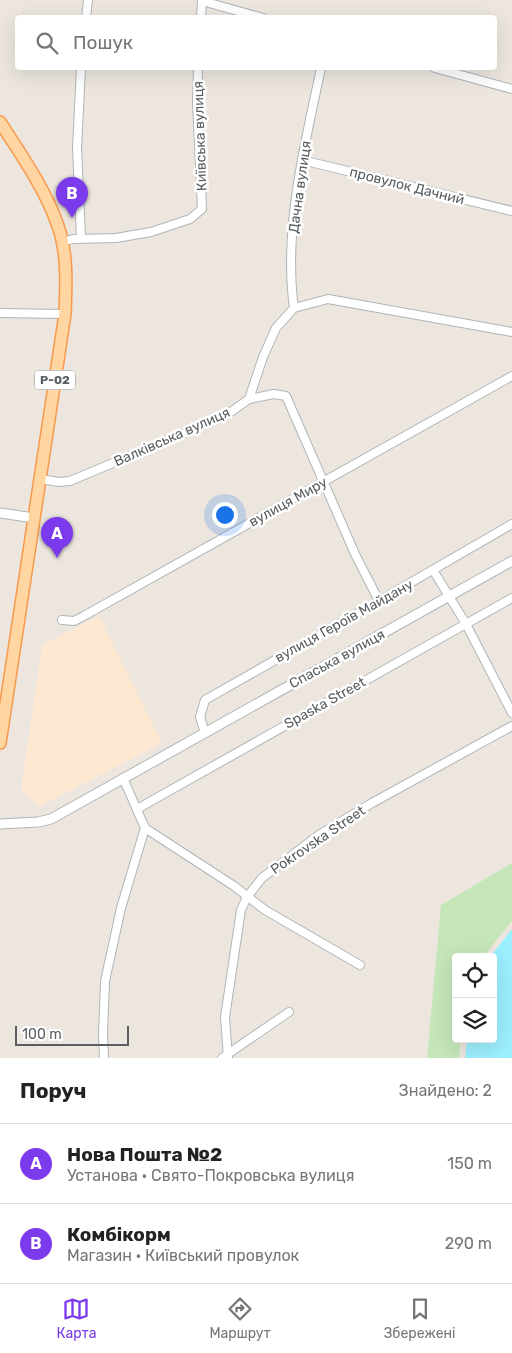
<!DOCTYPE html>
<html lang="uk">
<meta charset="utf-8">
<style>
:root{--surface:#fff;--page:#f2f2f2;--text:#222;--muted:#767676;--line:#e0e0e0;--accent:#7c3aed}
body{margin:0;font-family:Rubik,sans-serif;background:var(--page);color:var(--text)}
.controls{position:absolute;right:15px;bottom:15px;display:grid;overflow:hidden;border-radius:5px;box-shadow:0 5px 20px #0002}
.controls button{width:45px;height:45px;display:grid;place-items:center;padding:0;border:0;border-bottom:1px solid var(--line);background:var(--surface);color:var(--text);font:25px sans-serif}
.scale{position:absolute;left:15px;bottom:12px;width:114px;box-sizing:border-box;padding-left:5px;border:2px solid #585e61;border-top:0;font-size:14px;line-height:18px;white-space:nowrap;color:#585e61;-webkit-text-stroke:4px #fff;paint-order:stroke}
.you{position:absolute;left:224px;top:514px;width:18px;height:18px;margin:-12px;border:4px solid #fff;border-radius:50%;background:#1a73e8;box-shadow:0 0 0 8px #1a73e833}
.badge{display:grid;place-items:center;width:32px;height:32px;border-radius:50%;background:var(--accent);color:#fff;font-size:16px;font-weight:700}
.pin{position:absolute;translate:-50% -41px;filter:drop-shadow(0 1px 2px #0008)}
.pin::after{content:'';position:absolute;top:26px;width:18px;height:15px;background:inherit;clip-path:polygon(0 0,100% 0,50% 100%)}
.list{margin:0;padding:0;list-style:none}
h2{display:flex;justify-content:space-between;align-items:center;height:65px;margin:0;padding:0 20px;font-size:21px}
h2 small{font-size:16px;font-weight:400;color:var(--muted)}
.list li{display:grid;grid-template-columns:32px 1fr auto;gap:15px;align-items:center;box-sizing:border-box;height:80px;padding:0 20px;border-top:1px solid var(--line)}
.list b{display:block;font-size:19px;white-space:nowrap}
.list p{margin:0;font-size:16px;white-space:nowrap;color:var(--muted)}
.list em{font-size:16px;font-style:normal;color:var(--muted)}
.icon{flex:none;width:28px;height:28px;fill:none;stroke:currentColor;stroke-width:2;stroke-linecap:round;stroke-linejoin:round}
.map{position:relative;flex:none;width:512px;height:1058px;overflow:hidden}
.search{position:absolute;background:var(--surface);box-shadow:0 5px 20px #0002;left:15px;right:15px;top:15px;height:55px;display:flex;align-items:center;gap:12px;box-sizing:border-box;padding:0 18px;border-radius:5px;color:var(--muted);font-size:19px}
.sheet{height:225px;background:var(--surface)}
nav{display:flex;justify-content:space-around;align-items:center;box-sizing:border-box;height:70px;border-top:1px solid var(--line);background:var(--surface);font-size:14px;color:var(--muted)}
nav a{display:grid;justify-items:center;gap:2px}
nav .on{color:var(--accent)}
.map>svg:first-child{display:block}
.commercial{fill:#ffe8d1}
.green{fill:#c5e6b9}
.water{fill:#9cefff}
.lines{fill:none;stroke-linecap:round;stroke-linejoin:round}
.minor-casing{stroke:#b0b5b8;stroke-width:10}
.tertiary-casing{stroke:#b0b5b8;stroke-width:11}
.primary-casing{stroke:#f7994d;stroke-width:14}
.minor{stroke:#fff;stroke-width:8}
.tertiary{stroke:#fff;stroke-width:9}
.primary{stroke:#ffd6a1;stroke-width:11}
.labels{text-anchor:middle;dominant-baseline:central;stroke-width:5;stroke-linejoin:round;paint-order:stroke}
.shield{fill:#fff;stroke:#8a8e90;stroke-width:1}
.shield-label{font-size:12px;font-weight:bold;fill:#585e61}
.street-label{font-size:14px;fill:#585e61;stroke:#fff}
</style>
<div class="map">
<svg width="512" height="1058" viewBox="0 0 512 1058">
<rect width="100%" height="100%" fill="#ece6df"/>
<polygon class="commercial" points="99,616 162,743 40,806 21,790 42,645"/>
<polygon class="green" points="512,863 512,921 483,957 456,957 456,1039 461,1039 459,1058 427,1058 441,905"/>
<polygon class="water" points="512,929 512,1058 465,1058 467,1039 493,1039 493,957 490,957"/>
<g class="lines">
<g class="minor-casing">
<g id="minor">
<polyline points="202,1 263,18"/>
<polyline points="86,18 88,0"/>
<polyline points="201,18 202,0"/>
<polyline points="435,68 512,89"/>
<polyline points="302,160 512,211"/>
<polyline points="81,238 77,148 81,68"/>
<polyline points="62,242 73,239 116,238 151,232 190,219 202,209 197,102 198,68"/>
<path d="M 294,308 C 283,229 305,144 321,68"/>
<polyline points="0,313 65,314"/>
<polyline points="249,399 274,394 286,396 355,554 379,601"/>
<polyline points="41,479 59,482 70,481 225,416 249,399 263,357 276,328 294,308 328,299 512,332"/>
<polyline points="433,570 466,624 512,713"/>
<polyline points="62,620 74,621 82,617 512,376"/>
<polyline points="205,733 200,717 205,700 379,601 512,524"/>
<polyline points="123,778 145,828 234,886 265,910 360,965"/>
<polyline points="137,809 512,598"/>
<polyline points="104,1058 103,1035 105,981 121,908 145,828"/>
<polyline points="222,1058 289,1012"/>
<polyline points="228,1058 225,1017 241,910 247,897 262,878 319,835 372,803 512,726"/>
</g>
</g>
<g class="tertiary-casing">
<g id="tertiary">
<polyline points="0,513 34,518"/>
<polyline points="0,824 38,822 51,819 512,561"/>
</g>
</g>
<g class="primary-casing">
<path id="primary" d="M 0,122 C 20,153 47,192 58,226 C 68,254 66,286 65,314 L 0,743"/>
</g>
<use href="#minor" class="minor"/>
<use href="#tertiary" class="tertiary"/>
<use href="#primary" class="primary"/>
</g>
<g class="labels">
<rect class="shield" x="35" y="370.5" width="40" height="19" rx="4"/>
<g class="shield-label">
<text x="55" y="380">Р-02</text>
</g>
<g class="street-label">
<text transform="translate(200 136) rotate(-92)">Київська вулиця</text>
<text transform="translate(407 186) rotate(14)">провулок Дачний</text>
<text transform="translate(300 187) rotate(-82)">Дачна вулиця</text>
<text transform="translate(172 437) rotate(-24)">Валківська вулиця</text>
<text transform="translate(288 502) rotate(-29)">вулиця Миру</text>
<text transform="translate(344 621) rotate(-29)">вулиця Героїв Майдану</text>
<text transform="translate(337 659) rotate(-29)">Спаська вулиця</text>
<text transform="translate(325 703) rotate(-29)">Spaska Street</text>
<text transform="translate(318 840) rotate(-34)">Pokrovska Street</text>
</g>
</g>
</svg>
<div class="controls">
<button><svg class="icon" aria-label="locate" viewBox="0 0 24 24"><circle cx="12" cy="12" r="6"/><path d="M12 2v4M12 18v4M2 12h4M18 12h4"/></svg></button>
<button><svg class="icon" aria-label="layers" viewBox="0 0 24 24"><path d="M12 4l9 5-9 5-9-5zM3 14l9 5 9-5"/></svg></button>
</div>
<div class="scale">100 m</div>
<div class="you"></div>
<div class="pin badge" style="left:57px;top:558px">A</div>
<div class="pin badge" style="left:72px;top:218px">B</div>
<div class="search"><svg class="icon" aria-label="search" viewBox="0 0 24 24"><circle cx="10" cy="10" r="6"/><path d="M15 15l6 6"/></svg>Пошук</div>
</div>
<section class="sheet">
<h2>Поруч<small>Знайдено: 2</small></h2>
<ul class="list">
<li><span class="badge">A</span><div><b>Нова Пошта №2</b><p>Установа · Свято-Покровська вулиця</p></div><em>150 m</em></li>
<li><span class="badge">B</span><div><b>Комбікорм</b><p>Магазин · Київський провулок</p></div><em>290 m</em></li>
</ul>
</section>
<nav>
<a class="on"><svg class="icon" aria-label="map" viewBox="0 0 24 24"><path d="M3 6l6-2 6 2 6-2v14l-6 2-6-2-6 2zM9 4v14M15 6v14"/></svg>Карта</a>
<a><svg class="icon" aria-label="directions" viewBox="0 0 24 24"><path d="M12 3l9 9-9 9-9-9zM9 14v-3h6M13 9l2 2-2 2"/></svg>Маршрут</a>
<a><svg class="icon" aria-label="saved" viewBox="0 0 24 24"><path d="M7 4h10v16l-5-4-5 4z"/></svg>Збережені</a>
</nav>
